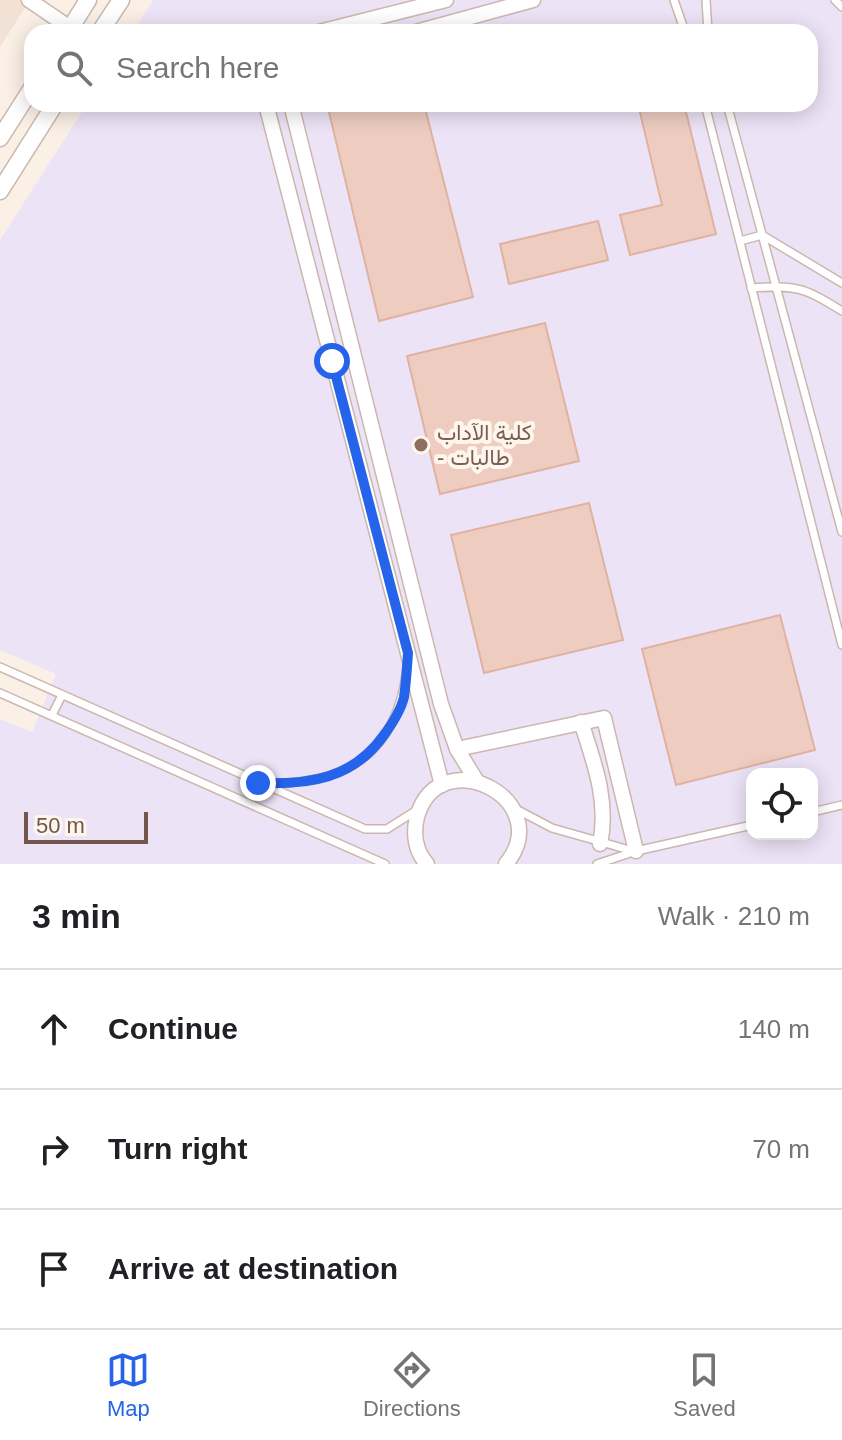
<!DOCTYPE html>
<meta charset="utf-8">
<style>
:root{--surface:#fff;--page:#f6f6f6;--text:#202124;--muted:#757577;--line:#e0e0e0;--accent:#2563eb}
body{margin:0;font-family:Helvetica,Vazirmatn,sans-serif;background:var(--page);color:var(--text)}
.controls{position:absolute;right:24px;bottom:24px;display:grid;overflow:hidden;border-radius:16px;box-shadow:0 4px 20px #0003}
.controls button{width:72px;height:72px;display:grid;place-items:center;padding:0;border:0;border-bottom:2px solid var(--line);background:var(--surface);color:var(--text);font:40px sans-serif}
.scale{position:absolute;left:24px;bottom:20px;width:124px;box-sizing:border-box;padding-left:8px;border:4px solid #72564d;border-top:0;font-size:22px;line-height:28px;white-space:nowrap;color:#72564d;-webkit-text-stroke:6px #fef5ec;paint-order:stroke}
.stop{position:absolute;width:24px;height:24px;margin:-18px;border:6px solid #2563eb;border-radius:50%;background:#fff}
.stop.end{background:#2563eb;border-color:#fff;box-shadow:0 2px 8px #0008}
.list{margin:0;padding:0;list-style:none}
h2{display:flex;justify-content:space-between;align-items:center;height:104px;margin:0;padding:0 32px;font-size:34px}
h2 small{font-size:26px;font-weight:400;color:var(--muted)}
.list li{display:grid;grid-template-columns:52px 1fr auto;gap:24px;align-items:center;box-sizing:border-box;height:120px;padding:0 32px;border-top:2px solid var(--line)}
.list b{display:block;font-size:30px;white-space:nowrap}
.list em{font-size:26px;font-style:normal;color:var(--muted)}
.icon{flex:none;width:44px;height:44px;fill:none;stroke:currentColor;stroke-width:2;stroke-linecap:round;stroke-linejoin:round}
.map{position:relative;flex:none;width:842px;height:864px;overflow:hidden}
.search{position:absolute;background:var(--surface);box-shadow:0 4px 20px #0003;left:24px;right:24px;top:24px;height:88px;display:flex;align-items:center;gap:20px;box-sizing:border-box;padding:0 28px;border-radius:24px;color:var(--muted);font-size:30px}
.sheet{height:464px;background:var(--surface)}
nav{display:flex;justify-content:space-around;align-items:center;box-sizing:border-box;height:112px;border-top:2px solid var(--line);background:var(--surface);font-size:22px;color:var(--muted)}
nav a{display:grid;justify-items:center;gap:4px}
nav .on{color:var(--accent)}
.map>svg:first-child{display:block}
.residential{fill:#f2e1d5}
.education{fill:#ede3f7;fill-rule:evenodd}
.building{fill:#eecdc0;stroke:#dfb2a1;stroke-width:2}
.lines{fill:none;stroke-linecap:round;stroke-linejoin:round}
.service-casing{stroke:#cbb7ad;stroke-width:10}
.minor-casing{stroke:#cbb7ad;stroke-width:17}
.tertiary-casing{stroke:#cbb7ad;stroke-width:19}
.service{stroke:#fff;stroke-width:7}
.minor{stroke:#fff;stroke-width:14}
.tertiary{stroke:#fff;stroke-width:16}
.route{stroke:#2563eb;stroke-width:10}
.education-dot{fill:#8d6e63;stroke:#fef5ec;stroke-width:3}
.labels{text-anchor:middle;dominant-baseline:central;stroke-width:8;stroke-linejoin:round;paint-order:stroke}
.education-label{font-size:22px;fill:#785e54;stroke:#fef5ec;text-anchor:start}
</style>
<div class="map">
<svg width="842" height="864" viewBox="0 0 842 864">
<rect width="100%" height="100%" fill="#fbf0e6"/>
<polygon class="residential" points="0,0 30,0 0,47"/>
<path class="education" d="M 153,0 L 842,0 L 842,864 L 0,864 L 0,719 L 32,732 L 56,674 L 0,650 L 0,240 L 87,104 L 810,104 L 810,32 L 133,32 ZM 752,774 L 812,774 L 812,834 L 752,834 Z"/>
<g class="building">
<polygon points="346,104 424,104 473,297 379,321 328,108"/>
<polygon points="638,104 684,104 716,234 630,255 620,215 662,205"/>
<polygon points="598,221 608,260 509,284 500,244"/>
<polygon points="545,323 579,461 440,494 407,356"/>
<polygon points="589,503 623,640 484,673 451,535"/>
<polygon points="780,615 815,750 676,785 642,649"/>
</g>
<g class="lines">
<g class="service-casing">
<g id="service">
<polyline points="674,0 685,32"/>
<polyline points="706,0 708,32"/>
<polyline points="835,0 842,7"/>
<polyline points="705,104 842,645"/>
<polyline points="727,104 842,532"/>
<polyline points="740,241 762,235 842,283"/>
<path d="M 751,288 C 797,285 803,287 842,311"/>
<polyline points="0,667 365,829 387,829 417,810"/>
<polyline points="0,693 385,864"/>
<polyline points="52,715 62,695"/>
<path d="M 262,783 C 345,786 397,755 407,668"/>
<polyline points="514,808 552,828 633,851"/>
<polyline points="812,812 842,805"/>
<polyline points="597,864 636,851 752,825"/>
</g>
</g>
<g class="minor-casing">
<g id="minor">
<polyline points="29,0 70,28"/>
<polyline points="319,32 446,0"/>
<polyline points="416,32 533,0"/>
<polyline points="266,104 442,785"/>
<polyline points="291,104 441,704 457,749 476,780"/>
<path d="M 581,722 C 594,762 609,801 600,844"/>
<polyline points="457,749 604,718 636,851"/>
<path d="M 427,864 C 415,851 413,833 417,817 C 439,739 558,800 506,864"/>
</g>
</g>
<g class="tertiary-casing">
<g id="tertiary">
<polyline points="68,32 88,0"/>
<polyline points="100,32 121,0"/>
<polyline points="0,138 32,88"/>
<polyline points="0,191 55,104"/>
</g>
</g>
<use href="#service" class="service"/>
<use href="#minor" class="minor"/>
<use href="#tertiary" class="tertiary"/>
</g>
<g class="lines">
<path class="route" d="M 258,783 C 309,785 353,779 384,735 C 392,724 401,710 404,697 C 406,683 407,668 408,653 L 332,361"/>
</g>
<circle class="education-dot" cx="421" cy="445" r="8"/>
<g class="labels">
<g class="education-label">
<text x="437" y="432">كلية الآداب<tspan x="437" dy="25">- طالبات</tspan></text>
</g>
</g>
</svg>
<div class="controls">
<button><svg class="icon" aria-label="locate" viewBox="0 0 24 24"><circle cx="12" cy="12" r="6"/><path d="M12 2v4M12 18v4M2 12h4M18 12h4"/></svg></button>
</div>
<div class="scale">50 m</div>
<div class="stop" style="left:332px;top:361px"></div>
<div class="stop end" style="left:258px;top:783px"></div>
<div class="search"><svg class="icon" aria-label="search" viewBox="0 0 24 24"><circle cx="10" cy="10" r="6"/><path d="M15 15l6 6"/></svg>Search here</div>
</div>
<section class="sheet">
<h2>3 min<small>Walk · 210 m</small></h2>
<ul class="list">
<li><svg class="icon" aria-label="ahead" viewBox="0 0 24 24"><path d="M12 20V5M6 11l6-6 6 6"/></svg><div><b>Continue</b></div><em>140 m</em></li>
<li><svg class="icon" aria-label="right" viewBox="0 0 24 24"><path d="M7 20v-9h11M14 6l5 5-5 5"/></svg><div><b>Turn right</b></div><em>70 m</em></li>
<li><svg class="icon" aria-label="arrive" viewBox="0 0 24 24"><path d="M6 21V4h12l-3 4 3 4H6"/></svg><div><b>Arrive at destination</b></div></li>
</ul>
</section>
<nav>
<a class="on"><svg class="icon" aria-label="map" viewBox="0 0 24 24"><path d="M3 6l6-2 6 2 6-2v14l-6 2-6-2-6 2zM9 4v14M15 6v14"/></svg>Map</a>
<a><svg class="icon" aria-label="directions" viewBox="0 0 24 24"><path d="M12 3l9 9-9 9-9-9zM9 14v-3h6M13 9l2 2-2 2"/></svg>Directions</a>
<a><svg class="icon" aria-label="saved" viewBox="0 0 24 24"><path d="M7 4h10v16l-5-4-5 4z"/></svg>Saved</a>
</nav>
